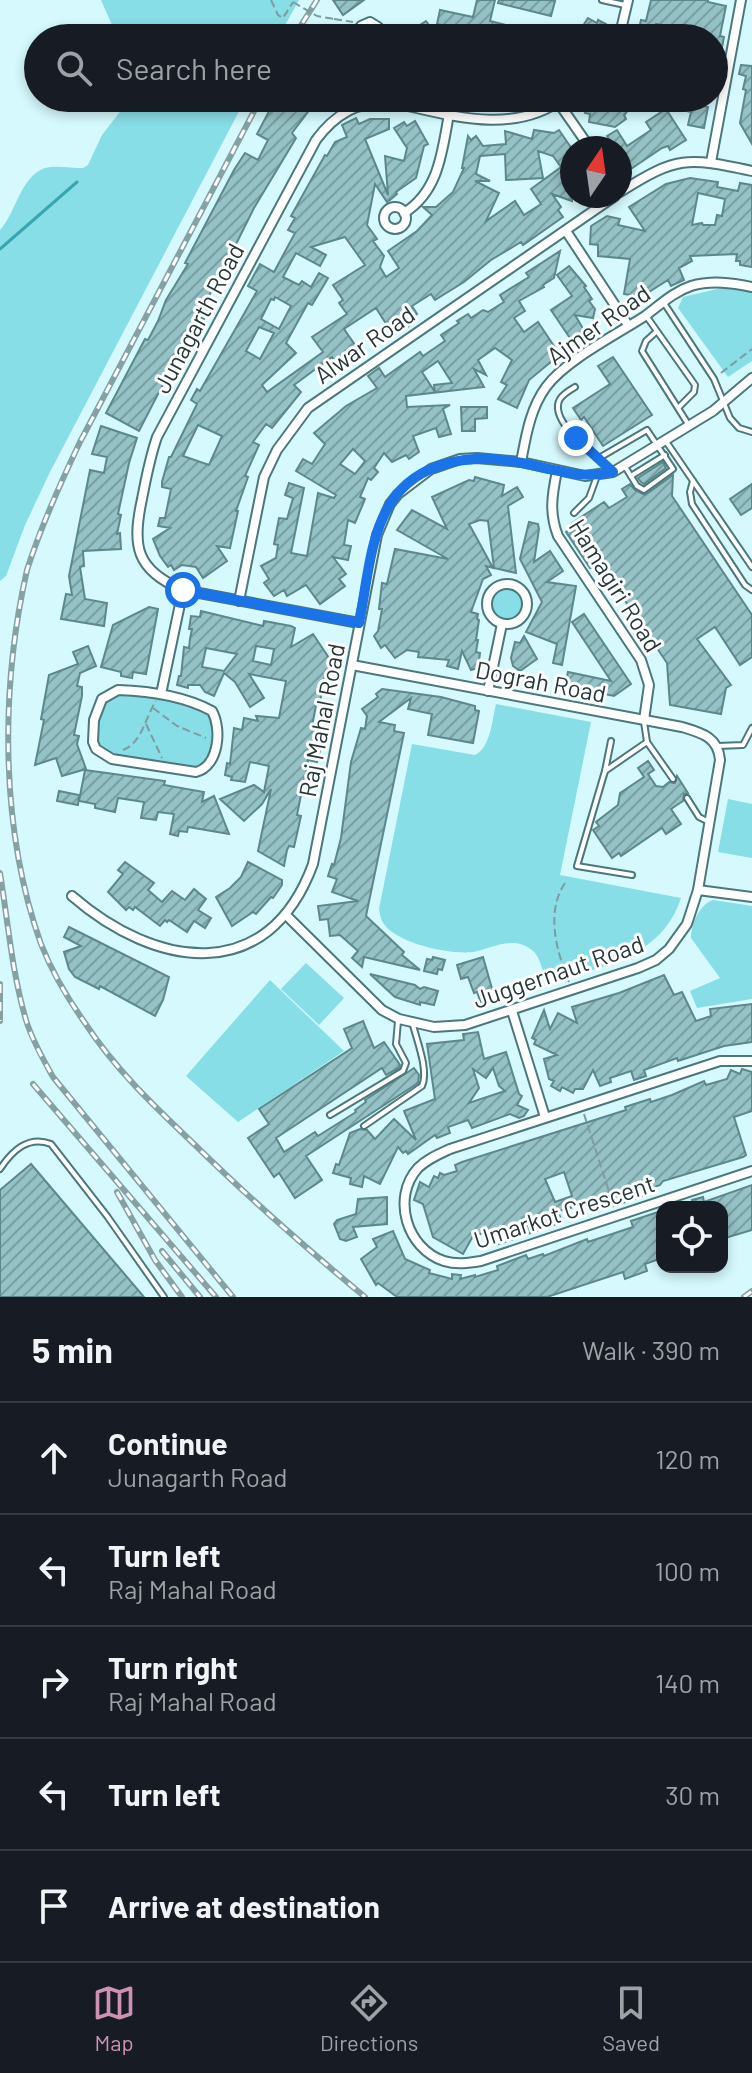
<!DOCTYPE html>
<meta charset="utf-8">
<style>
:root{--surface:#171b24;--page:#242831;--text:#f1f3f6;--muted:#9ea1a6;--line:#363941;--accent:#cd91b4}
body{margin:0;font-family:Barlow,sans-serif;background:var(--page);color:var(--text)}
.controls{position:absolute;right:24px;bottom:24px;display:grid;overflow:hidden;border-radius:16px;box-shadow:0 4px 12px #0003}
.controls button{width:72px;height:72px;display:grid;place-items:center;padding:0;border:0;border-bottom:2px solid var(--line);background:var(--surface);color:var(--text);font:40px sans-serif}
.compass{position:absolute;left:560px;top:136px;width:72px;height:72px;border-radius:50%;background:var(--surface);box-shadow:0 4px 12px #0003;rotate:13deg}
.stop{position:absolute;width:24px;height:24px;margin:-18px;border:6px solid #1a73e8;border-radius:50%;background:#fff}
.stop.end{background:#1a73e8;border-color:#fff;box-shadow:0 2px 8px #0008}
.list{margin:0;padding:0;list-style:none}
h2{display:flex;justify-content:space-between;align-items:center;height:104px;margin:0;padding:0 32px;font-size:34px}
h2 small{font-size:26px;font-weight:400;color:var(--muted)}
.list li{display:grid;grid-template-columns:52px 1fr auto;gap:24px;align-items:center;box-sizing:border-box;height:112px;padding:0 32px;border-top:2px solid var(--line)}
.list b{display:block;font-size:30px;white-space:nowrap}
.list p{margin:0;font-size:26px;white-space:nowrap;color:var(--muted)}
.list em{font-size:26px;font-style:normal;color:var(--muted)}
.icon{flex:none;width:44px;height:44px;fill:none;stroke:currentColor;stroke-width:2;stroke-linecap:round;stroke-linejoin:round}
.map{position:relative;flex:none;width:752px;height:1297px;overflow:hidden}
.search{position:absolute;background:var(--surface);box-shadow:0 4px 12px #0003;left:24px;right:24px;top:24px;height:88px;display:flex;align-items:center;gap:20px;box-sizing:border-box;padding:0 28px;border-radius:44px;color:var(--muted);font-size:30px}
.sheet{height:664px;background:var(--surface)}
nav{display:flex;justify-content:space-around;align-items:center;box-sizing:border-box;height:112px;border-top:2px solid var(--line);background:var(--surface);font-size:22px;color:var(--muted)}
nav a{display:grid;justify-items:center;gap:4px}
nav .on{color:var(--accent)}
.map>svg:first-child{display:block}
.green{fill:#87dee7}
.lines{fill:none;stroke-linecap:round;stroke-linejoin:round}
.stream{stroke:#37a6b0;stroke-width:3}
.building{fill:url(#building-hatch);stroke:#5c888c;stroke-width:2;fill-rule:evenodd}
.service-casing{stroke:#4c777b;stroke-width:8}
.minor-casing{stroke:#4c777b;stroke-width:12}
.path{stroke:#809b9e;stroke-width:2;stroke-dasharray:8 4;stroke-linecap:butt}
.service{stroke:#fff;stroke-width:4}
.minor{stroke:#fff;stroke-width:8}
.rail-casing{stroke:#85a1a4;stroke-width:6}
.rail{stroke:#fefefe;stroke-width:3;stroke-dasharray:9;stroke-linecap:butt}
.path-bridge{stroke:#809b9e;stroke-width:2;stroke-dasharray:8 4;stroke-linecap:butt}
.route{stroke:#1a73e8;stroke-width:10}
.labels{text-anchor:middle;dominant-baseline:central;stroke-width:6;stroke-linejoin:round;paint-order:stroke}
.street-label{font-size:24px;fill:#253839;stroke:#fefefe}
</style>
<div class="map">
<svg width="752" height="1297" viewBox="0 0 752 1297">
<defs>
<pattern id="building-hatch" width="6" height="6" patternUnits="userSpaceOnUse" patternTransform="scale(2)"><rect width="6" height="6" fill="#95c2c6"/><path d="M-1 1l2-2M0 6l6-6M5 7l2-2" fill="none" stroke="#799fa2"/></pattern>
</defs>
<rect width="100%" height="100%" fill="#d5f9fd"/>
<g class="green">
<polygon points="101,0 299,0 278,38 100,38 112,25"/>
<path d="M 126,98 L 246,98 L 50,472 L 25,525 L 6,576 L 0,581 L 0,230 C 16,213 20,177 45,168 C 56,165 72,168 83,168 L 88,165 L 102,135 L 126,104 Z"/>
<polygon points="721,288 752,292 752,361 728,377 678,308 683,297"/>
<circle cx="507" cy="604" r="17"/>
<path d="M 120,694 C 145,695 201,698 213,722 C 214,743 212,764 189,768 C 164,764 108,762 96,738 C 97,719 99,700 120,694 Z"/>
<path d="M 496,704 L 591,722 L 560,875 L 681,898 C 661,959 601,966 547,984 C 543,974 541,957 532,950 C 513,935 493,948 473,952 C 450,955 393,943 382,921 C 380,917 380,913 379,909 L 412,744 L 475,755 C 491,747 492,720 496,704 Z"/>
<polygon points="728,799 752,804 752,858 718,852"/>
<path d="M 713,900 L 752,906 L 752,999 L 697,1008 L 690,991 L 720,978 L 691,938 C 691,924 700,904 713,900 Z"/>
<polygon points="306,963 344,998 319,1025 281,989"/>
<polygon points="270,980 344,1051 238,1122 186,1076"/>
</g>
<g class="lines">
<polyline class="stream" points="0,249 77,182"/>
</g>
<g class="building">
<polygon points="333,0 364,0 343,15"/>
<polygon points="477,0 495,0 490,21 546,35 546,38 496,38 437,24 440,10 473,17"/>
<polygon points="499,0 548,0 555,1 551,16 498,3"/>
<polygon points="651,0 708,0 708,2 726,6 720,36 724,37 718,68 714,67 714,38 679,38 680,34 671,33 672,27 656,24 652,38 637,38 641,20 646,21"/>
<polygon points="588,18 597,23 598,20 606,24 604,31 590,38 575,38"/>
<polygon points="426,21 438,38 418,38 412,30"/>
<polygon points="341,25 342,38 321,38 320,26"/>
<polygon points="741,65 752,66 752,144 740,123 746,90 743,89 746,76 739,74"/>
<polygon points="276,98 324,98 311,108 292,133 296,138 254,208 235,246 239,248 232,262 227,261 214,284 205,307 210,309 204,319 200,317 190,332 139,431 106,413 145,339 148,340 158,321 166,300 188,264 185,263 234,170 245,153 258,160 268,140 257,134"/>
<polygon points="588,98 639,98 624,115 626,119 615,127 589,122 590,114 585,113"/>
<polygon points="662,98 705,98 703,106 708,107 704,128 688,125 691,112 669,107"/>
<polygon points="666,109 686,140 670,150 668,146 662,148 628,171 625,170 620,162 620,148 615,148 607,136 617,130 627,146 651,130 646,122"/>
<path d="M 356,118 L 359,124 L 370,119 L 389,119 L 389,129 L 365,139 L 388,195 L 385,156 L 404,161 L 407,148 L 394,128 L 404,122 L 407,126 L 415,121 L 428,144 L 424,146 L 416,178 L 396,192 L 397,194 L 390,200 L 387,202 L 375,184 L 367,225 L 377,239 L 373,241 L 384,256 L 380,267 L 386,277 L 399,268 L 388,251 L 417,231 L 432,215 L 423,207 L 436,207 L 453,192 L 464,168 L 462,168 L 468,136 L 471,140 L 476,136 L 483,146 L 506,144 L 505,131 L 532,139 L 534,130 L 554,133 L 559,130 L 572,149 L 572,201 L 552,194 L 561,207 L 558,210 L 563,217 L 523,245 L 521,242 L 491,260 L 464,282 L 435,300 L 431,294 L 412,306 L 417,314 L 406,321 L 409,326 L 398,333 L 394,327 L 390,330 L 376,308 L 344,329 L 360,352 L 337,366 L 332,357 L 294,385 L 301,392 L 272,428 L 266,424 L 253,442 L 259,445 L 245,476 L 248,477 L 236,511 L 238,511 L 230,548 L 217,546 L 227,561 L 203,578 L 196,567 L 182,565 L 174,570 L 171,565 L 168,567 L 160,556 L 153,539 L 170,528 L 158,526 L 160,518 L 165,518 L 171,489 L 162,487 L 162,482 L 169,457 L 171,457 L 197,404 L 191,400 L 197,389 L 200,391 L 257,291 L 248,286 L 260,264 L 274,272 L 295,233 L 288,230 L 295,218 L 291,216 L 325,155 L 327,156 L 335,142 L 347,137 L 342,125 ZM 538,151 L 553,156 L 561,167 L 531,189 L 541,204 L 524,215 L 515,201 L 486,221 L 499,193 L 475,181 L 490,181 L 476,174 L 480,156 L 505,154 L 506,180 L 543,178 ZM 345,237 L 365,265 L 333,285 L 343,300 L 339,303 L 347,314 L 312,337 L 323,352 L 267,392 L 262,385 L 296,353 L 286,343 L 308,303 L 312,305 L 328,278 L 319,273 L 311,287 L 302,281 L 299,285 L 283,277 L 296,253 L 320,266 L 326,255 L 311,247 ZM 275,297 L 291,306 L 279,329 L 261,319 L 271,299 L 274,300 ZM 259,327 L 274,333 L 260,359 L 246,351 ZM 198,425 L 222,436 L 209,465 L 183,456 Z"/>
<path d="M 690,178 L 718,182 L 717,187 L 738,191 L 740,183 L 752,185 L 752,267 L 740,265 L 740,261 L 736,261 L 737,254 L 690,256 L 692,261 L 679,268 L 684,280 L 671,286 L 668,280 L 641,297 L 624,294 L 630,259 L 598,256 L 598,245 L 590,244 L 591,226 L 607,216 L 620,219 L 618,225 L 645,231 L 629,207 L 666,184 ZM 698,193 L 725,199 L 722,216 L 717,215 L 715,225 L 703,225 L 702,223 L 692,225 Z"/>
<path d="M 560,251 L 554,278 L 543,285 L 544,287 L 519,301 L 525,311 L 514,318 L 524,332 L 538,322 L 558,352 L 555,355 L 557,357 L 529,380 L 517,408 L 498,399 L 507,385 L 501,382 L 512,360 L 495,348 L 478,360 L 486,375 L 474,369 L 484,387 L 406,396 L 407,407 L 450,405 L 443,409 L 451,434 L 439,437 L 436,428 L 413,436 L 419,452 L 409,459 L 406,455 L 392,462 L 384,453 L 374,468 L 378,472 L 371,480 L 368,478 L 360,497 L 365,499 L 355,523 L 348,520 L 344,545 L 351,546 L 348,560 L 333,557 L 346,574 L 339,579 L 345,586 L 320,604 L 306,585 L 287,596 L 284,590 L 274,596 L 264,583 L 269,579 L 261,566 L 276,558 L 278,545 L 274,544 L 279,518 L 287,519 L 293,498 L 285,495 L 289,483 L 304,488 L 291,553 L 307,556 L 318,493 L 334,498 L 336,495 L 296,471 L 303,459 L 312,464 L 325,444 L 314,433 L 346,406 L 377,388 L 368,376 L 379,368 L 385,377 L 420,352 L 423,356 L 445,341 L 441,335 L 459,323 L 457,321 L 468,314 L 471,318 L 483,310 L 488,312 L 504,302 L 500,295 L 529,277 L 526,273 ZM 438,361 L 452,383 L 434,385 L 435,392 L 422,372 ZM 353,449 L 365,461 L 355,474 L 340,464 Z"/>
<polygon points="569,266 586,286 584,287 592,299 589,301 595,309 593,318 575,315 588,337 574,344 551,310 572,296 557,275"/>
<polygon points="613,357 652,415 603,446 584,417 581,420 573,408 610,384 598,366"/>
<polygon points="461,407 487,407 487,418 475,419 475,431 462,431"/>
<polygon points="101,426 137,438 129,463 118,514 121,515 117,534 120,533 121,549 83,551 84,566 80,567 85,599 107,603 104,626 61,619 66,594 72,595 69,576 90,470 104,473 107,457 92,454"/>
<polygon points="663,462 666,468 644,484 641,482 638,478"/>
<polygon points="673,475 672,496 752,615 752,657 740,665 715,627 697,639 731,685 726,688 721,714 670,705 667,663 600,564 590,568 566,532 574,526 572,523 604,502 609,508 627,497 622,489 630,484 635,490 645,495"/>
<polygon points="475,477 504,485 502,496 517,487 523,497 508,506 516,573 494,568 488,521 480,520 469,524 493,568 486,566 491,575 483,579 471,612 478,614 477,619 479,620 476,640 478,640 476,652 480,653 478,668 471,670 462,651 458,669 447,666 449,660 418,657 419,652 407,650 395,658 385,645 381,648 374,636 378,631 382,609 379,609 382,583 387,584 395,549 448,559 397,530 412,510 447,529 432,497 469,480 474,481"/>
<polygon points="752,484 752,508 741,515 730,499"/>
<polygon points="529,522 538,524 539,529 534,562 550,551 563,571 547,582 576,586 562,665 553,663 557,644 526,632 542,602 520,559"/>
<polygon points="149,607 158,609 146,674 133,672 132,678 121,676 121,672 101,667 113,625"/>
<path d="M 201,611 L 263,626 L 264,621 L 291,626 L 295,628 L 291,647 L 313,634 L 331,661 L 329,671 L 326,670 L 320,701 L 317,700 L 312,726 L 316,727 L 312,748 L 320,750 L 317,762 L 308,760 L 303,787 L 308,788 L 306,796 L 301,795 L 297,815 L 301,816 L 294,847 L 289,846 L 287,850 L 284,866 L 258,851 L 271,789 L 262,804 L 244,821 L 220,799 L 254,785 L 264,792 L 269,766 L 250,762 L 245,782 L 231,780 L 232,777 L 225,775 L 227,763 L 230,764 L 234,728 L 242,730 L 244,718 L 258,721 L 256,716 L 279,718 L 286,681 L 249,674 L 264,698 L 250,707 L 235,682 L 224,673 L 214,696 L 205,692 L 200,685 L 188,685 L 188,688 L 177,685 L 179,676 L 181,676 L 184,647 L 189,648 L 190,639 L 192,629 L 189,629 L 191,616 L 200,617 ZM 256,646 L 274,649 L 271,665 L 253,661 ZM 206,648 L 237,654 L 224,671 L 202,667 Z"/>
<polygon points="584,614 631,684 614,696 565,686 568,672 611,681 572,622"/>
<polygon points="524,636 537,659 520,671 513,666 511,658 515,642 520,643"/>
<polygon points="88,646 96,666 80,673 77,686 82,687 82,696 74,735 79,736 77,744 86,769 62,776 56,758 35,765 44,720 41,719 49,675 78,664 73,652"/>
<polygon points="382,689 441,697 475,706 475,710 479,711 473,743 428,735 432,714 408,709 411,698 379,722 395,725 394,731 404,733 366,916 404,952 402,955 420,970 364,957 362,967 352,958 358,951 340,935 330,936 328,919 320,920 318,906 358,901 332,892 337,879 328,876 332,864 334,865 341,838 351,762 361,728 365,729 367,716 362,709 378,697 376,694"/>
<polygon points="648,761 654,770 648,774 656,786 663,787 669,782 675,783 677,776 688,793 684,794 683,801 671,809 681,824 666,834 662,828 621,856 619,853 612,858 593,830 599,826 596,822 618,805 620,793 644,777 638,768"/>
<polygon points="85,770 165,781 164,785 204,792 202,802 214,796 229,834 188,827 187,832 179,831 178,836 170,834 174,814 158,812 156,820 141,818 144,802 118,798 115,812 95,808 95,804 79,801"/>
<polygon points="59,791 79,795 78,805 57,801"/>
<polygon points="125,862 154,883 148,890 162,902 172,891 185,900 194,889 206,899 198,910 211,918 205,928 194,921 187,932 169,920 167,922 165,920 160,926 135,907 133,910 129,907 126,910 108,892 123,874 118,870"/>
<polygon points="248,862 282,880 282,885 273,898 271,897 256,914 253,912 232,926 216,897 230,888 241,877"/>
<polygon points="69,927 169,977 163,1000 155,1016 100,986 99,989 75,977 69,969 64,952 81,946 64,937"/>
<polygon points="433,957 445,960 442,970 438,969 437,974 424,971 427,959 432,960"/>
<polygon points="483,957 495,999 481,1003 477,992 474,993 468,977 461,979 457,965"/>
<polygon points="370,974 415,985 420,989 424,987 438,991 434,1005 420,1002 420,1005 395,997"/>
<polygon points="664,975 674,995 682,992 696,1021 711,1016 710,1009 752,1004 752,1042 724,1046 678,1061 677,1058 644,1070 646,1076 634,1080 631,1071 610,1078 611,1082 600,1086 593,1070 583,1089 575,1089 573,1093 562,1087 560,1091 551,1086 554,1081 549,1079 544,1059 557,1055 534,1044 536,1040 532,1038 544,1010 550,1029 558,1013 577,1023 572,1007 619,993"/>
<polygon points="363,1021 374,1048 384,1042 400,1065 399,1068 386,1075 382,1068 276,1138 284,1152 315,1132 318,1136 356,1112 355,1110 366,1102 365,1100 414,1068 419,1075 418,1083 306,1156 322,1180 295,1198 279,1173 274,1177 248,1138 269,1124 259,1109 352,1048 344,1029"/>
<path d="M 478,1032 L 484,1059 L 506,1052 L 519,1094 L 522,1096 L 517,1105 L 528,1110 L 524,1116 L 519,1118 L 510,1114 L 472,1128 L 468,1120 L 448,1127 L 450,1133 L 437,1138 L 435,1135 L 408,1154 L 406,1151 L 403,1153 L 398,1147 L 380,1184 L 364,1176 L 362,1187 L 350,1184 L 351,1178 L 333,1173 L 336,1164 L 339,1165 L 350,1133 L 360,1129 L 367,1130 L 375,1139 L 394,1119 L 416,1140 L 404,1111 L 435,1099 L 427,1044 L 464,1040 L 463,1034 ZM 493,1068 L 499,1086 L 505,1091 L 469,1103 L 479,1088 L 473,1069 L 486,1078 Z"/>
<path d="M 742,1069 L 752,1072 L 752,1111 L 734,1117 L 746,1155 L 743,1157 L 663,1181 L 660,1185 L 644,1191 L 645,1195 L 620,1204 L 618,1196 L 558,1211 L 562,1222 L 496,1245 L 491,1231 L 473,1236 L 463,1254 L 433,1237 L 423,1204 L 414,1200 L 420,1182 L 429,1187 L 434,1176 L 438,1178 L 440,1173 L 444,1175 L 457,1171 L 455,1165 L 462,1162 L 626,1110 L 625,1107 L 650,1099 L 651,1102 L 672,1095 L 704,1081 L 706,1085 L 727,1079 L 731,1070 L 740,1074 ZM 564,1172 L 572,1196 L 555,1202 L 545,1179 Z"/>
<polygon points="31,1164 144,1297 0,1297 0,1190"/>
<polygon points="752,1185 752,1230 722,1239 722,1225 727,1223 722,1207 694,1207 692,1200 703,1197 704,1202"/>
<polygon points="387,1197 387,1224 353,1227 357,1237 346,1241 340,1239 334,1224 337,1220 356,1214 358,1199"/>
<polygon points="658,1212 662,1213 662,1258 645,1264 647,1271 625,1279 623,1272 547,1297 397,1297 378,1283 376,1285 361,1259 377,1247 373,1239 393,1231 405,1259 430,1270 429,1273 452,1279 452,1274 461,1275 460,1279 475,1275 475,1277 498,1270 497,1266 526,1255 528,1259 543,1254 544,1256 587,1239 588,1242 633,1227 631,1221"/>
</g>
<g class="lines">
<g class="service-casing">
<g id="service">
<polyline points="602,0 625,5"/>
<polyline points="664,303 714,379 730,418 739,428 752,432"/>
<polyline points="647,317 695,385 694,392 679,407"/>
<polyline points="656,332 646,341 642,351 688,424"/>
<path d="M 575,387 C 570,390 563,394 560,399 C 547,421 597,457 611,470"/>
<polyline points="665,440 752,567"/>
<polyline points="599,458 647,430 673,469 644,490 637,486 624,465"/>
<polyline points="631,476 665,455"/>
<polyline points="693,481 690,492 692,504 745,585 752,590"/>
<polyline points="574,513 589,498 597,476"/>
<polyline points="644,722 647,742 673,779"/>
<polyline points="718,746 743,745 752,728"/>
<polyline points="605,771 611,741"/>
<polyline points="687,798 699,817 709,822"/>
<polyline points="632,875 577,866 605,771 647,742"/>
<polyline points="330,1115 403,1071 406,1063 396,1044 398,1021"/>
<path d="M 364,1126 L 422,1086 C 429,1071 417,1041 413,1025"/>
<path d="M 0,1169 C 12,1151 28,1135 51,1144 L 107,1216 L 164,1297"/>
</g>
</g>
<g class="minor-casing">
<g id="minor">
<polyline points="361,38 359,30 361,26 370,22 378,27 377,38"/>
<polyline points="619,38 628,0"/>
<polyline points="558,102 590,148"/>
<polyline points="711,162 741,0"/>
<path d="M 620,192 C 677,156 686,157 752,171"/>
<circle cx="395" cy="218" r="11"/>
<path d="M 404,213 C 439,191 442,152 449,114"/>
<polyline points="566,231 628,325"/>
<path d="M 521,462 C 526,436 530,409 546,387 C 566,360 616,335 645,316 C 660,305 673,292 691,286 C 712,280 732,283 752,287"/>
<path d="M 557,471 C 552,495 549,513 558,536 L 641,660 L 649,685 L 644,720"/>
<circle cx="507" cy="604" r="20"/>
<polyline points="239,601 264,477 277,450 308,408 615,196"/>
<path d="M 359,623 L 183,590 C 135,570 132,545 142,499 C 146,478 150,457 157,437 L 316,140 C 335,114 358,101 390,102 C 447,114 512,137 564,98"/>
<path d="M 118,690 C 150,691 184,696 212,711 C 222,729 219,766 196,772 L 112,759 L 96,749 L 93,742 L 94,720 L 102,699 Z"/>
<polyline points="488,691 502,624"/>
<polyline points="161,694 183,590"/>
<polyline points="698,890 752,897"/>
<path d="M 72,896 C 155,968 268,987 313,864 L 377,535 L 390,504 L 398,494 L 431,469 L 460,459 L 477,458 L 521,462 L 585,476 L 613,472 L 713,411 L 752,378"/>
<path d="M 287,916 L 382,1010 L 399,1019 L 434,1027 L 465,1025 L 638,968 L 656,960 L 669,949 L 687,924 L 698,890 L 720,760 C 718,737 702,733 682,727 L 352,665"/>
<polyline points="512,1011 545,1117"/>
<path d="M 752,1061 L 720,1061 L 450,1149 C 439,1154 427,1159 418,1168 C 391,1198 407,1249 444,1261 C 457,1265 469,1263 481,1261 L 752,1171"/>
</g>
</g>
<g class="path">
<polyline points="271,0 278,15 283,18 293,2"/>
<polyline points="334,19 353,22"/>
<polyline points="721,373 752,349"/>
<polyline points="153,708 177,726 206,738"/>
<polyline points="146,724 162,758"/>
<path d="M 123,750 C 142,743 145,718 156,701"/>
<path d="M 565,883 C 545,912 557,953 569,982"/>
<polyline points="584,1114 614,1207"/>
</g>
<use href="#service" class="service"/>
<use href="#minor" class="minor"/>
<g class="rail-casing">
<g id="rail">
<polyline points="293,38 317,0"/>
<path d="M 261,98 L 80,442 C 60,484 41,526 27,570 C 0,689 0,829 41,944 C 52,972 68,999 85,1023 C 115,1069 155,1107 194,1144 C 249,1198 306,1248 365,1297"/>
<path d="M 0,873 C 8,922 12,973 26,1020 C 32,1040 43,1059 53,1077 L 233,1297"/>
<polyline points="0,984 0,1021"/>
<polyline points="33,1084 216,1297"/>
<polyline points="117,1192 155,1260 182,1297"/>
<polyline points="162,1251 200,1297"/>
<polyline points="744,1297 752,1291"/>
</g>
</g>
<use href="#rail" class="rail"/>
<polyline class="path-bridge" points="293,2 317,16 334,19"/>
</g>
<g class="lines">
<path class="route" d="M 183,590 L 359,623 C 367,585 369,538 390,504 C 418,459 475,453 522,463 C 553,469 582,480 613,472 L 576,438"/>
</g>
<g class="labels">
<g class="street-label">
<text transform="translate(198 318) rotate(-62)">Junagarth Road</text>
<text transform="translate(598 324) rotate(-35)">Ajmer Road</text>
<text transform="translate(364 344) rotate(-35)">Alwar Road</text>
<text transform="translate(616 585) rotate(58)">Hamagiri Road</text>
<text transform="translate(541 681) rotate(11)">Dograh Road</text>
<text transform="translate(321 720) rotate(-79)">Raj Mahal Road</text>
<text transform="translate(558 971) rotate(-19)">Juggernaut Road</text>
<text transform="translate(564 1211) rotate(-18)">Umarkot Crescent</text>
</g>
</g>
</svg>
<div class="controls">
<button><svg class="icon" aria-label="locate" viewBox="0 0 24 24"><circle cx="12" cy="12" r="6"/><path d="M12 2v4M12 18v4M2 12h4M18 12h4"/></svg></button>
</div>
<svg class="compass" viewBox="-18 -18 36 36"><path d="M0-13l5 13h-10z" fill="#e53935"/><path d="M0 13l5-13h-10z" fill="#9ea1a6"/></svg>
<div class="stop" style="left:183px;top:590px"></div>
<div class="stop end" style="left:576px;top:438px"></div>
<div class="search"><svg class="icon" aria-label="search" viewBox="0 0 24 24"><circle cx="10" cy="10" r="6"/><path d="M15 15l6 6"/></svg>Search here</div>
</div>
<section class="sheet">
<h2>5 min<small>Walk · 390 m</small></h2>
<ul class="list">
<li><svg class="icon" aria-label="ahead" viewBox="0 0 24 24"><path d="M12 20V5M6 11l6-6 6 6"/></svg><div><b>Continue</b><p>Junagarth Road</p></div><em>120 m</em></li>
<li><svg class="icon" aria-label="left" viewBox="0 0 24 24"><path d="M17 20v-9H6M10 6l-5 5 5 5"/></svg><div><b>Turn left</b><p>Raj Mahal Road</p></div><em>100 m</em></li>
<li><svg class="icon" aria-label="right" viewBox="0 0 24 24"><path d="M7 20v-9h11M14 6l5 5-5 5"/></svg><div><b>Turn right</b><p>Raj Mahal Road</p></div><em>140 m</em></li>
<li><svg class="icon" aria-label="left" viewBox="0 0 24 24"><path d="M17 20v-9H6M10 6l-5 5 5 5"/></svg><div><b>Turn left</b></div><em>30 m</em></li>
<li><svg class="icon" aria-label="arrive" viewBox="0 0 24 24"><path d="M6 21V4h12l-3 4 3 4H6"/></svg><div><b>Arrive at destination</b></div></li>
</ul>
</section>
<nav>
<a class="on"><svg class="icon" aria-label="map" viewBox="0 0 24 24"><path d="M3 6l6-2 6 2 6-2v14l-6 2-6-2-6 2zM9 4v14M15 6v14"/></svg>Map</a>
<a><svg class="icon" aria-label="directions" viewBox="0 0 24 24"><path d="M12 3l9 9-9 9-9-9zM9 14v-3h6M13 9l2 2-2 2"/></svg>Directions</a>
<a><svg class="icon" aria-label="saved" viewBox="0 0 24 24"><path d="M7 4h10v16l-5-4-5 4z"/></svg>Saved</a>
</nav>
